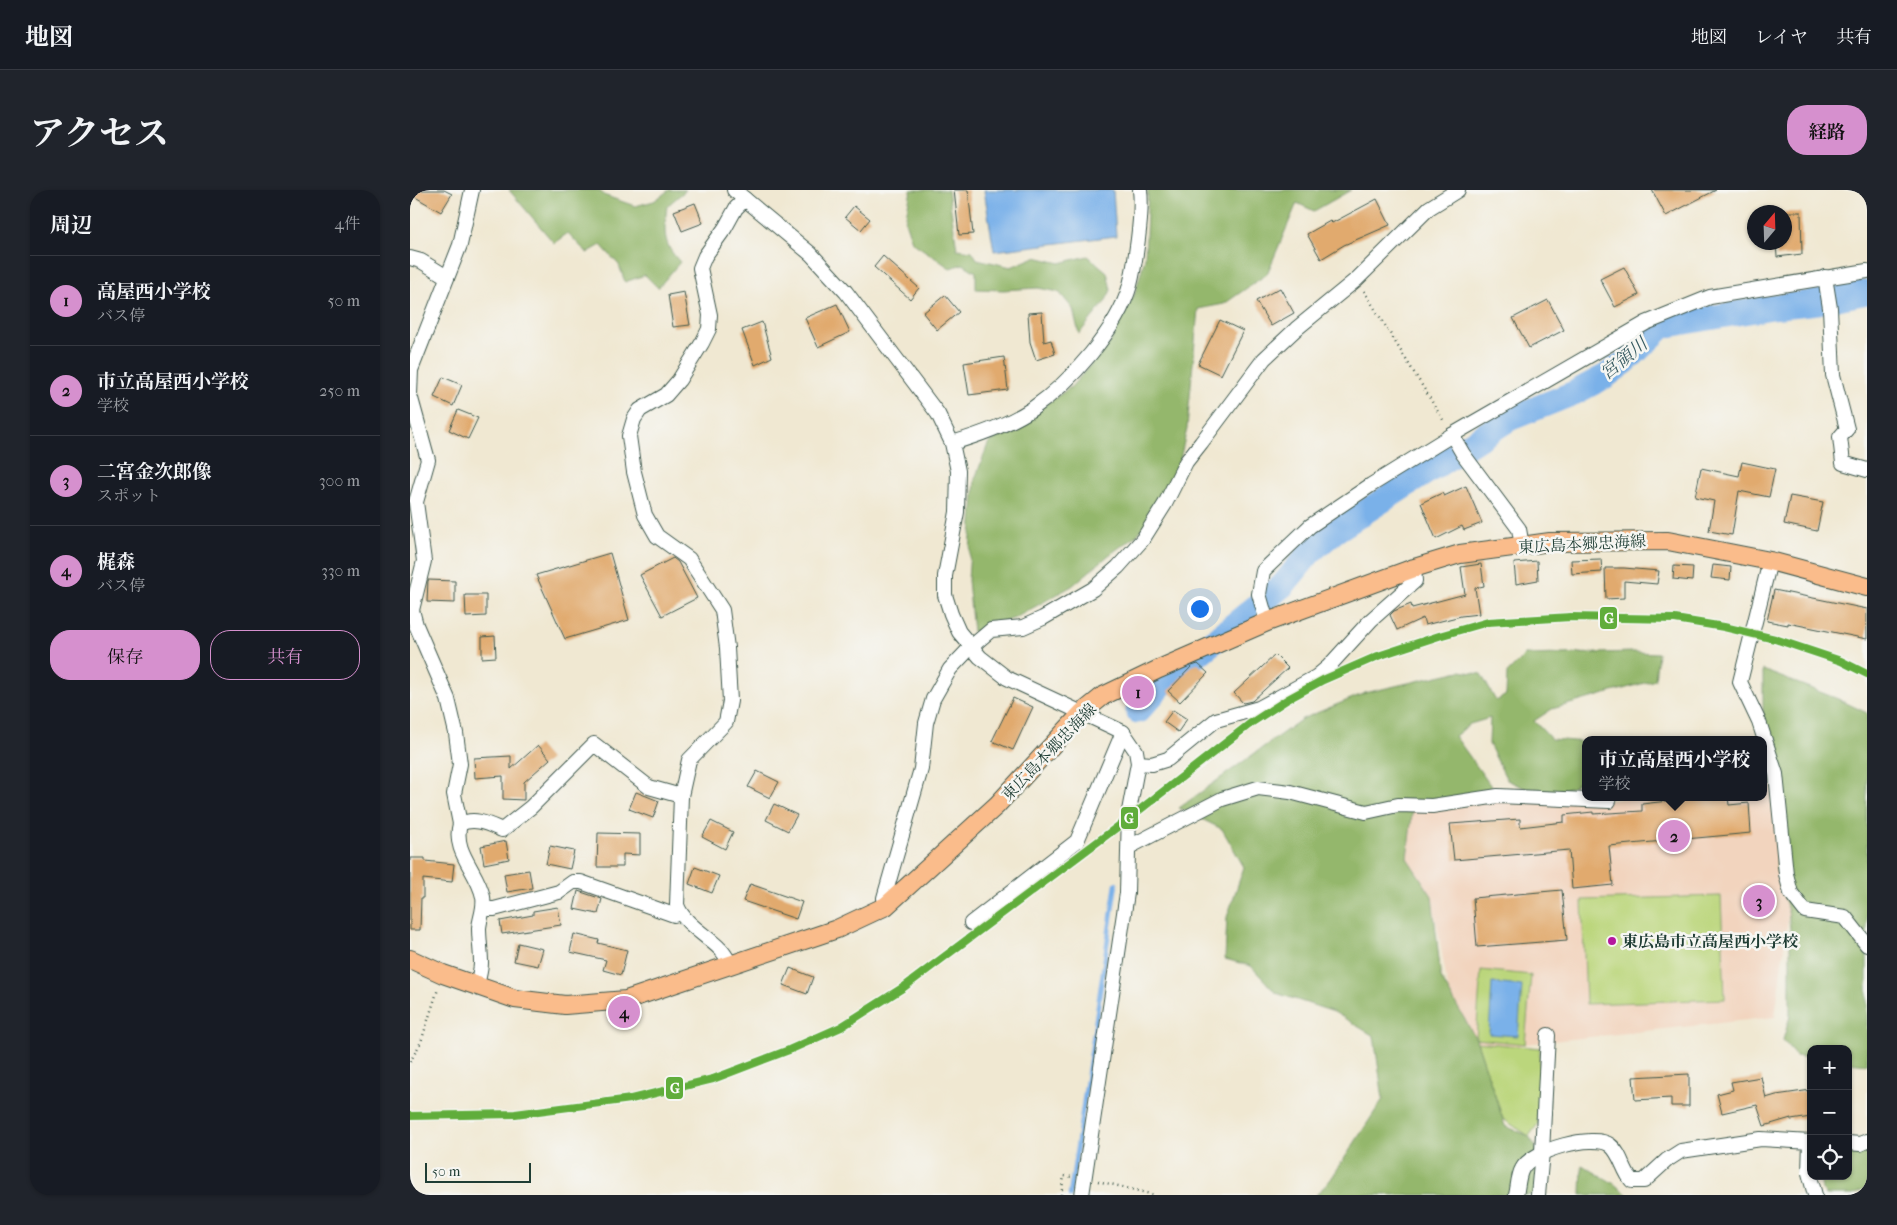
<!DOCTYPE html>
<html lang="ja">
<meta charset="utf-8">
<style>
:root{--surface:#171b24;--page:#20242c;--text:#f1f3f6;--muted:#9ea1a6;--line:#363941;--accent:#d690ce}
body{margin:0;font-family:"IM FELL French Canon","Noto Serif JP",serif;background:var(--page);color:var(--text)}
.controls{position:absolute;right:15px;bottom:15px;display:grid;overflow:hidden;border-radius:10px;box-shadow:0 1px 4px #0004}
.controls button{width:45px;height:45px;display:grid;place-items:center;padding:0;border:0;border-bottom:1px solid var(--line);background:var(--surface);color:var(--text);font:25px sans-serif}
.compass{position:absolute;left:1337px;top:15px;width:45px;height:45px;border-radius:50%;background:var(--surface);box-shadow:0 1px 4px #0004;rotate:19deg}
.scale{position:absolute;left:15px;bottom:12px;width:106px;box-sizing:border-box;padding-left:5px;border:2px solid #1f3d34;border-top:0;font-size:14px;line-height:18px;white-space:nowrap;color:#1f3d34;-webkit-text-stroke:4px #f6f6f2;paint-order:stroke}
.you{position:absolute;left:789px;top:418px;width:18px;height:18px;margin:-12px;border:4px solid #fff;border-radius:50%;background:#1a73e8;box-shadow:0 0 0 8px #1a73e833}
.badge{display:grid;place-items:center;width:32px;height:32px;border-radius:50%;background:var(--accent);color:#111;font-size:16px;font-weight:700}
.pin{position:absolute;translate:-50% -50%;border:2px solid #fff;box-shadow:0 1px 5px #0006}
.popup{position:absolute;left:1172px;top:546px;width:185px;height:65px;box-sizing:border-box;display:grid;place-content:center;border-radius:10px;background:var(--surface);filter:drop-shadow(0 1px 4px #0005);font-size:16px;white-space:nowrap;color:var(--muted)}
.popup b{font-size:19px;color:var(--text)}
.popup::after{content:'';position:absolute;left:50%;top:100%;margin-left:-10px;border:10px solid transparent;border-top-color:var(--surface)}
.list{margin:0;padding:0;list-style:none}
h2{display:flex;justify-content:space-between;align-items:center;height:65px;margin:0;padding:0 20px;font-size:21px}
h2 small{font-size:16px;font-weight:400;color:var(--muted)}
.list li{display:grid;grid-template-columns:32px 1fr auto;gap:15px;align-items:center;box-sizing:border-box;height:90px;padding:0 20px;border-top:1px solid var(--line)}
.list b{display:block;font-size:19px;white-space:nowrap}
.list p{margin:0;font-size:16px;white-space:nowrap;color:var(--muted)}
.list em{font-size:16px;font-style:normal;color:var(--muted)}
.actions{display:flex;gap:10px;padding:15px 20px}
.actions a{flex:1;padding:11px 0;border:1px solid var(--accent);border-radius:20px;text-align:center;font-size:18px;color:var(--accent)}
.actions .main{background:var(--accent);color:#111}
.icon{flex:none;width:28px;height:28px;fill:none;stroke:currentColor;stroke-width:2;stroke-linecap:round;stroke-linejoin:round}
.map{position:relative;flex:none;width:1457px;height:1005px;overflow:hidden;border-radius:20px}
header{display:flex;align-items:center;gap:30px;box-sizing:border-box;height:70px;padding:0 25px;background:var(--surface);border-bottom:1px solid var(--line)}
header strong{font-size:24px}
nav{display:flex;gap:28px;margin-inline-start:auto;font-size:18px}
.intro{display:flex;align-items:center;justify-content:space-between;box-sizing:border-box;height:120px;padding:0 30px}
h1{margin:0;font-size:35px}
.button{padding:12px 22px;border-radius:20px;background:var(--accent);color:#111;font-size:18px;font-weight:700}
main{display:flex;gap:30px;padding:0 30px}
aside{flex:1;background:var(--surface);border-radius:20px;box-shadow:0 1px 4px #0004}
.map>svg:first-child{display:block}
.built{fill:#f2d4be}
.green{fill:#bbd67c;stroke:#6d8a58}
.forest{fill:#94b76c;stroke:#5a7a50}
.water{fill:#7ab1e9;stroke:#4c778e}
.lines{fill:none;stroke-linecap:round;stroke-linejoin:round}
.stream{stroke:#7ab1e9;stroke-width:4.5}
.river{stroke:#7ab1e9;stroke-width:25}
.building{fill:#e1aa6e}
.minor-casing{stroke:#3e574c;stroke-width:16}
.major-casing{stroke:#3e574c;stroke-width:20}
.path{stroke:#3e574c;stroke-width:2.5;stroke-dasharray:1 4;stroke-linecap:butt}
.minor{stroke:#fff;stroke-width:14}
.major{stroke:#fabc8b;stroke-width:18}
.rail-1-casing{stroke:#f6f6f2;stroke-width:11}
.rail-1{stroke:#60ad3b;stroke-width:8}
.poi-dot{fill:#b5179e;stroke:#f6f6f2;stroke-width:2}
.labels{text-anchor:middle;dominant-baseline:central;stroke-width:5;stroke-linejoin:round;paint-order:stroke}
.street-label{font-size:16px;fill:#1f3d34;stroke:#f6f6f2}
.poi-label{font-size:16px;font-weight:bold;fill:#1f3d34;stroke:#f6f6f2;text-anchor:start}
.water-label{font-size:18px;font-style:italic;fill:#365a61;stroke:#f6f6f2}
.line-badge{stroke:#f6f6f2;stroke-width:2}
.badge-label{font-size:14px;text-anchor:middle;font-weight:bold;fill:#fff}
</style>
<header>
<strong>地図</strong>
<nav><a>地図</a><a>レイヤ</a><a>共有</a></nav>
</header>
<div class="intro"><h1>アクセス</h1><a class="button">経路</a></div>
<main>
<aside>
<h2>周辺<small>4件</small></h2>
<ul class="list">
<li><span class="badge">1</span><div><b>高屋西小学校</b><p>バス停</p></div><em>50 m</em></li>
<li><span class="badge">2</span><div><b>市立高屋西小学校</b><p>学校</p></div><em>250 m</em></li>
<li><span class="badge">3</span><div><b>二宮金次郎像</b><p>スポット</p></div><em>300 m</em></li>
<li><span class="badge">4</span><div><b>梶森</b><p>バス停</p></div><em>330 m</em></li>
</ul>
<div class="actions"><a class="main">保存</a><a>共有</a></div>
</aside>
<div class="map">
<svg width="1457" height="1005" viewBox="0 0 1457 1005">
<rect width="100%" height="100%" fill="#f6f6f2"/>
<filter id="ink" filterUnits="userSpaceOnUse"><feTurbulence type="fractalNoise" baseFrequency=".02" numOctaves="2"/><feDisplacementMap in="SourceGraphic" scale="10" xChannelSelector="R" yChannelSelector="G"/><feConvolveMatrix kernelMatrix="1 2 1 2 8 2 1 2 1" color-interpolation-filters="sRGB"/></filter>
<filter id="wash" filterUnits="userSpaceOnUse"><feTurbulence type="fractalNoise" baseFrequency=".0096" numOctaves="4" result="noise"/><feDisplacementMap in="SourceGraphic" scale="20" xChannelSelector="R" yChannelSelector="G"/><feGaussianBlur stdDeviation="1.12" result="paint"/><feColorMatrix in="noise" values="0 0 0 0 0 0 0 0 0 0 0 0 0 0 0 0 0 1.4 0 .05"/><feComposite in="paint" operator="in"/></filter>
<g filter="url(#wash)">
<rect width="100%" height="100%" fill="#f0e8d2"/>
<polygon class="built" points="1366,584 1381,703 1365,827 1115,854 1101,857 1047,849 1022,706 997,668 1003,615 1088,606 1199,611 1220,607 1353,607 1353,586"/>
<g class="green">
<polygon points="1311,706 1315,809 1176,814 1172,710"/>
<polygon points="1071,780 1121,785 1115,854 1066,849"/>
<polygon points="1067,852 1130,858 1128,934 1119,946 1093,929"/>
</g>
<g class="forest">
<path d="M 99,0 L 188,0 L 196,6 L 225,16 L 244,11 L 259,0 L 276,0 L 257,16 C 254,41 252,53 270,72 L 248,98 L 235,85 L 215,92 L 209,75 L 191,55 L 177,63 L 158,43 L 144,53 Z"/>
<polygon points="501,0 538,0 547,59 562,61 567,69 601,77 625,67 650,73 678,66 697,82 701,100 695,112 669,144 663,119 649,102 628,98 593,100 566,99 566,82 553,74 540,78 502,52 495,31"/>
<polygon points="738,0 941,0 904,21 887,13 857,84 814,114 788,119 777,238 765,293 728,344 699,365 662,396 605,428 563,442 558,390 565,289 578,254 661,197 700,153 725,103 735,68"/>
<polygon points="1224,462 1248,463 1245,490 1142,519 1124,531 1141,549 1175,552 1175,586 1163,597 1141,602 1121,601 1097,590 1079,554 1080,528 1060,534 1045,546 1088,606 1003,616 997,668 1022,706 1031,788 1066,849 1095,936 1119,946 1137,976 1124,1005 906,1005 921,989 973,909 964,846 924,822 866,803 841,776 815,769 817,727 834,677 812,639 769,618 892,529 955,503 1050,481 1071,484 1086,511 1096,505 1097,483 1115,465"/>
<polygon points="1353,480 1428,509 1457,523 1457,874 1438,872 1438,859 1401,859 1401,868 1386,866 1373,850 1380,826 1380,739 1378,721 1366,678 1372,643 1353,540"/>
<polygon points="1457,955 1457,998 1443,1005 1416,1005 1412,1000 1410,986 1438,986 1438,958"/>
<polygon points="1172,975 1203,993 1218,1005 1171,1005"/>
</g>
<g class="water">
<polygon points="574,0 703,0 706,46 584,61"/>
<polygon points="1082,793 1112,796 1108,846 1079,844"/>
</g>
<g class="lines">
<polyline class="stream" points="660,1005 706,694"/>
<polyline class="river" points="728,521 755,491 873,395 900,362 925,341 1099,229 1164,203 1196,186 1215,172 1253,136 1362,117 1408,112 1457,102"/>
</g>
<g id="blocks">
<g class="building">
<polygon points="0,0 34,0 42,4 31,22 0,4"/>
<polygon points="544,0 558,0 563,44 549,45"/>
<polygon points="1242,0 1306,0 1256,26"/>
<polygon points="967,9 980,35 934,55 911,69 897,44 920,31 922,33"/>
<polygon points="285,13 293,33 272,41 264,21"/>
<polygon points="444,16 460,29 451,40 435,27"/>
<polygon points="1374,22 1391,22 1392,64 1367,67 1366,52 1374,52"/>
<polygon points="473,66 509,98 500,109 464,77"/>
<polygon points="1214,77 1229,105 1205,117 1190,89"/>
<polygon points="870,98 884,123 861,136 846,111"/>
<polygon points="274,102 280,135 263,137 258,105"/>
<polygon points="535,105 549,122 527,140 513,123"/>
<polygon points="1138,110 1154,140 1119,158 1103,128"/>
<polygon points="427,114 440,142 408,157 395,128"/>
<polygon points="632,122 634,152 641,150 645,164 626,170 620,152 618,123"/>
<polygon points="810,130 833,141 811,185 788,174"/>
<polygon points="352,132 362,167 345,175 332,140"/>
<polygon points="594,167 598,200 559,205 554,173"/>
<polygon points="33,187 52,195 43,216 24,207"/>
<polygon points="48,220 68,228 58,249 39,240"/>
<polygon points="1332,272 1365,279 1359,307 1329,301 1322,345 1299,341 1304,311 1285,307 1291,278 1329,286"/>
<polygon points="1056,296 1072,333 1054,340 1052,336 1026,349 1011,313 1032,303 1034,306"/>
<polygon points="1380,306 1413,312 1407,341 1374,334"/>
<polygon points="200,363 219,430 155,449 126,385"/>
<polygon points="263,368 268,372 287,408 252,426 230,385"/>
<polygon points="1191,369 1192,382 1162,384 1161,370"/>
<polygon points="1127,371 1128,390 1106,394 1104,373"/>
<polygon points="1071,374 1074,396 1065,398 1069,424 1051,426 1015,435 1013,428 987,440 980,425 984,421 1001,414 1002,418 1055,404 1051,377"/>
<polygon points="1303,375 1321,377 1320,390 1301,388"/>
<polygon points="1264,376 1283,377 1282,391 1263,389"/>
<polygon points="1195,378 1214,378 1249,381 1247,394 1214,391 1214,408 1196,409"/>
<polygon points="18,390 45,391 45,413 17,412"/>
<polygon points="1364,400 1457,419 1457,449 1378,433 1378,435 1357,431"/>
<polygon points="55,405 76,405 76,426 56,427"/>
<polygon points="85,446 86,467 72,468 72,447"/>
<polygon points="865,465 878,478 842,511 833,513 824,503"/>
<polygon points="788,474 798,483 770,512 758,501 782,476"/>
<polygon points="603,508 623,517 603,560 582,551"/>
<polygon points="763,520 777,529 768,542 754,532"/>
<polygon points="128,555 140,569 114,592 114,610 93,609 93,586 65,588 64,568 101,566 101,579"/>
<polygon points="347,581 369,592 360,608 338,597"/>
<polygon points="226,602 249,611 243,628 219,619"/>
<polygon points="1291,607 1318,607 1319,615 1339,613 1341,643 1199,656 1203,695 1162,699 1159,660 1044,670 1040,634 1110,629 1110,637 1154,632 1154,625 1183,622 1183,624 1232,621 1232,614"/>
<polygon points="364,614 387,625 378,641 356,630"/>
<polygon points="301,631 323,642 315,659 292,647"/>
<polygon points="188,643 230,644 230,665 213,664 213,677 187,677"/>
<polygon points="96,651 99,669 74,674 71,656"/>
<polygon points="140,656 164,661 160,679 136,674"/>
<polygon points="0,668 15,668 15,671 44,674 42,692 13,689 13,708 11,708 10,740 0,740"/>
<polygon points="285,677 309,686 302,703 279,694"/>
<polygon points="119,680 122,698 97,702 94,684"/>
<polygon points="340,694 392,712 386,729 333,711"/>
<polygon points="1152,700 1157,750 1067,757 1063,708"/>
<polygon points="168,701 192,709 188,724 164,719"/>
<polygon points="148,717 151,735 92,744 90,731 123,725 123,721"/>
<polygon points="164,744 189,750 188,753 217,760 211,785 193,780 196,770 160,762"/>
<polygon points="108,753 133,759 128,776 104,771"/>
<polygon points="380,778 403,787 397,804 373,795"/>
<polygon points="1279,884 1279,916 1261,916 1261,908 1225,910 1223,887"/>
<polygon points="1351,887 1356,908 1366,905 1401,900 1401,927 1381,930 1381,928 1354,936 1347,915 1312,923 1307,904 1323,900 1321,892"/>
</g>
</g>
</g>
<g filter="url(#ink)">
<use href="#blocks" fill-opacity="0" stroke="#3e574c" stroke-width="1"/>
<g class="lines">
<g class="minor-casing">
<g id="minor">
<polyline points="324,0 401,64 436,102 528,224 542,253 548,281 547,322 535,386 535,405 541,424 549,442 570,467 597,488 713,542 726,561 728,573 719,621 717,703 672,1005"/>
<polyline points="0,68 11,71 37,87"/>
<polyline points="1415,87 1420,118 1423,185 1437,239 1430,247 1433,273 1457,280"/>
<polyline points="1042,245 1053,264 1109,339 1112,356"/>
<path d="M 542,253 C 569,245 598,235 622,219 C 660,193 708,139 720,95 C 724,80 726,64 728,49 C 730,33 732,16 730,0"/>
<polyline points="1360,371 1330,492 1349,532 1366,584 1376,684 1381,703 1395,721 1435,727 1457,755"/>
<polyline points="857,432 849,404 853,381 900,336 961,295 1042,245 1236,133 1300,107 1457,81"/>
<polyline points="728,573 742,574 758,569 806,530 849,518 906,487 919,476 961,430 1005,391 1004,378"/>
<polyline points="50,634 44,604 50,574 46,543 38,509 6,435 2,420 14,371 6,312 18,270 0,205 1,180 50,55 62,0"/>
<polyline points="719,657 812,609 848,598 880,602 956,622 988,615 1022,616 1088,606 1199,611"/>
<polyline points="476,716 474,708 511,579 516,533 523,509 540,479 561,457 581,440 613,437 633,428 683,399 708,377 733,349 755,314 776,272 791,253 854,169 886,139 947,89 1019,18 1048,0"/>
<polyline points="74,719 84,719 149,702 163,692 171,692 264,725 269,721"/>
<polyline points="561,733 667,651 713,542"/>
<path d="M 321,774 C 317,769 314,762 309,758 C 296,745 273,733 267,715 L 271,606 L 279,570 L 316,532 L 320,511 L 317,458 L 312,420 L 279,369 L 247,346 L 235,325 L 224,282 L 219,246 L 224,229 L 230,220 L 256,205 L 269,190 L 292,153 L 299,139 L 300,125 L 290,78 L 295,66 L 315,38 L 326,18 L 335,9"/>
<path d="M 67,796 C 68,789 71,781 71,773 C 71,761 69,750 69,738 C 70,727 75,718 73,707 C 68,681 42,662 50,634 C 65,627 78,634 92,640 L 121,617 L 184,554 L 239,597 L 271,606"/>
<polyline points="1400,951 1399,983 1405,1005"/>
<polyline points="1438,953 1450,954 1457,951"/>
<path d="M 1106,1005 C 1108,997 1108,986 1112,979 C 1121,960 1184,943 1200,955 C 1211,963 1213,981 1222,991 L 1234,991 L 1257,970 L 1271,961 L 1351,949 L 1401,952"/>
<polyline points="1128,1005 1132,962 1138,845"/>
</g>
</g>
<g class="major-casing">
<polyline id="major" points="0,769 33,784 105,809 155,815 216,810 427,739 476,716 587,615 672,523 693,506 749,479 857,432 1004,378 1050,364 1140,352 1258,351 1360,371 1457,397"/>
</g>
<g class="path">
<polyline points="954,101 1035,233"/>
<polyline points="0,872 11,852 28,799"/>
<polyline points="688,991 745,1005"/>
<polyline points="651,1005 654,986 663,987"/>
</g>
<use href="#minor" class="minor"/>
<use href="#major" class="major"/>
<g class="rail-1-casing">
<polyline id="rail-1" points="0,926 105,924 221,909 303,889 379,860 431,837 494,797 718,629 841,533 878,509 913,490 968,466 1029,446 1078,432 1161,427 1265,429 1314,437 1365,449 1431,471 1457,484"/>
</g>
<use href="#rail-1" class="rail-1"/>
</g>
</g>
<circle class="poi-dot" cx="1202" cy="751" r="5"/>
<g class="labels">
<g class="street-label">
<text transform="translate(1172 354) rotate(-3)">東広島本郷忠海線</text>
<text transform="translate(639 562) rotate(-46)">東広島本郷忠海線</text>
</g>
<g class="poi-label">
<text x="1212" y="751">東広島市立高屋西小学校</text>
</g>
<g class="water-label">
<text transform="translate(1214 169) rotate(-39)">宮領川</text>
</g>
</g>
<g class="line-badge">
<rect x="1189" y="416" width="19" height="24" rx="5" fill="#60ad3b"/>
<rect x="710" y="616" width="19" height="24" rx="5" fill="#60ad3b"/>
<rect x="255" y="886" width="19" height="24" rx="5" fill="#60ad3b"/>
</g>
<g class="badge-label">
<text x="1199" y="433">G</text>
<text x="719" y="633">G</text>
<text x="265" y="903">G</text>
</g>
</svg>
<div class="controls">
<button>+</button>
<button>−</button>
<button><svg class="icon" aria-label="locate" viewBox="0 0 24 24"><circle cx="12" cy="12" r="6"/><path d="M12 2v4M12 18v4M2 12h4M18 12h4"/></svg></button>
</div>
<svg class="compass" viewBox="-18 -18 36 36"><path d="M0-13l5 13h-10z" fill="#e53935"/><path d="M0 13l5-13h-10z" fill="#9ea1a6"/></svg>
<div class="scale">50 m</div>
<div class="you"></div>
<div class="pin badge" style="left:728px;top:502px">1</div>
<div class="pin badge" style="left:1264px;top:646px">2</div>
<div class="popup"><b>市立高屋西小学校</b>学校</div>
<div class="pin badge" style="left:1349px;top:711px">3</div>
<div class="pin badge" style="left:214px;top:822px">4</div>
</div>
</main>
